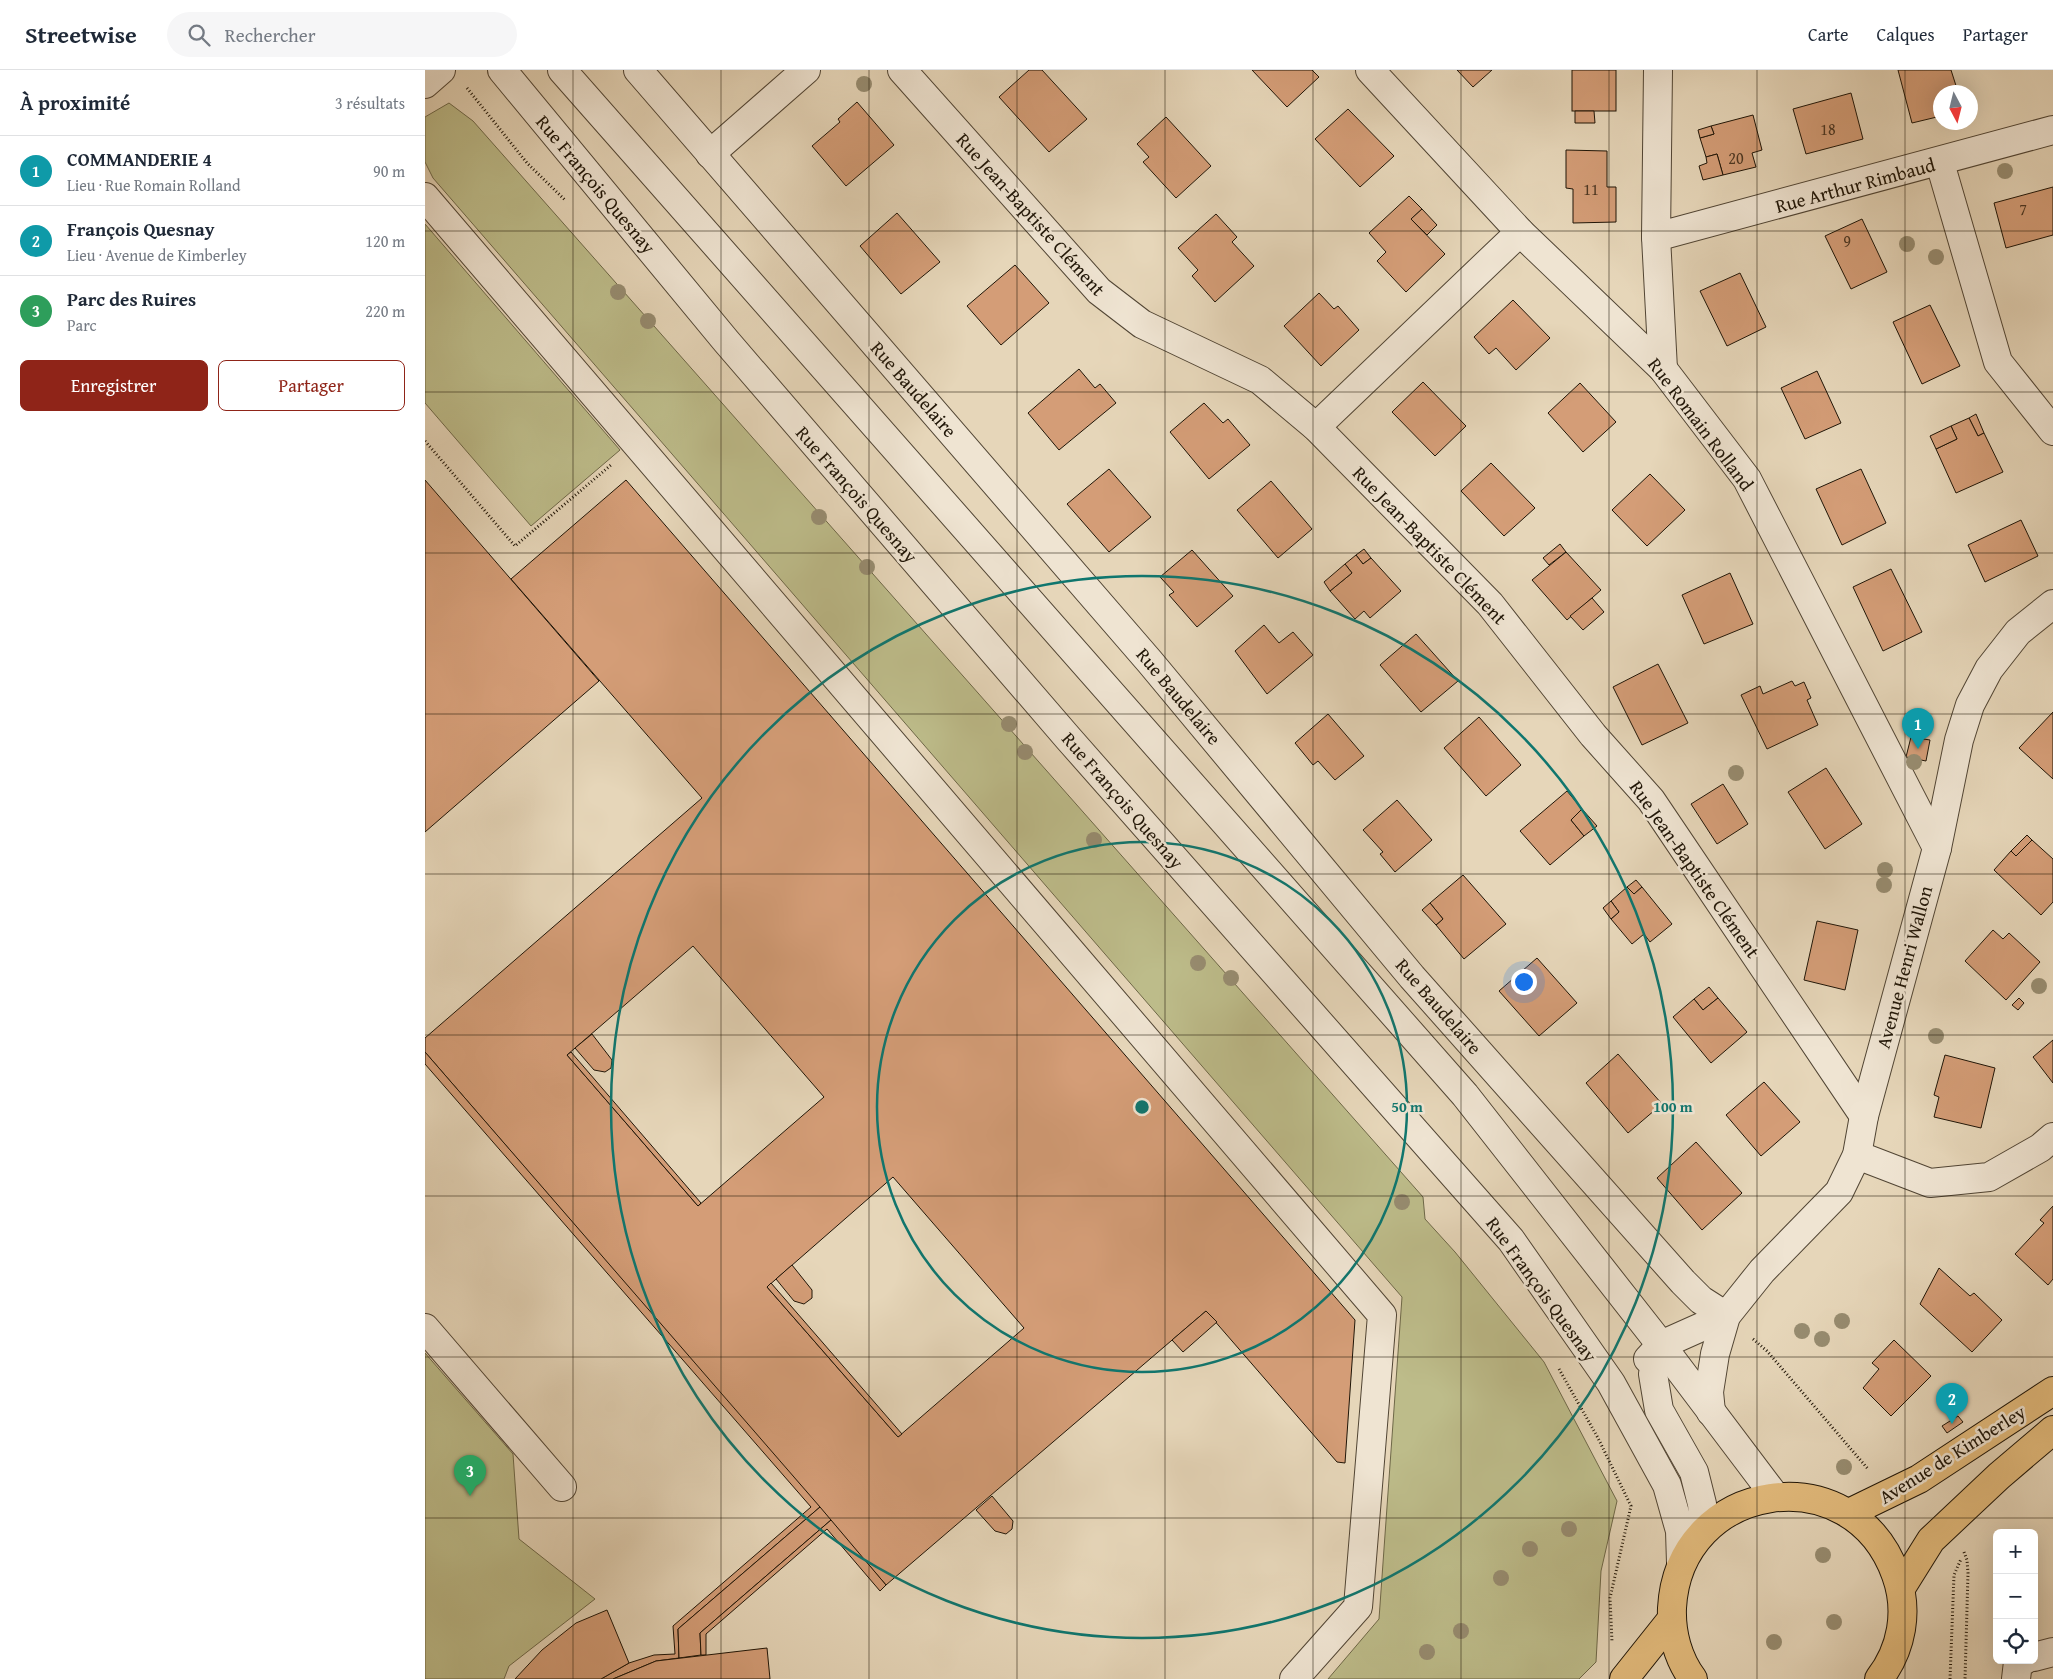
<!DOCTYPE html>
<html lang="fr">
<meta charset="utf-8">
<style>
:root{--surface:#fff;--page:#f6f6f7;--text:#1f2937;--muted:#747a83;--line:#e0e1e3;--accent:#8f2418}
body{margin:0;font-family:"Gentium Book Plus",serif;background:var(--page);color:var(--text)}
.controls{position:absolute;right:15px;bottom:15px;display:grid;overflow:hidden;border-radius:8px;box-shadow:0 5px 20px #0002}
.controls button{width:45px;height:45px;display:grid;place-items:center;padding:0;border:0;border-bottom:1px solid var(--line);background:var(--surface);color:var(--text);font:25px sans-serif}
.compass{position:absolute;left:1508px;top:15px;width:45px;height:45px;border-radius:50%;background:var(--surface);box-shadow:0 5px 20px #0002;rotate:173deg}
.you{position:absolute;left:1098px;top:911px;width:18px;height:18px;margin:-12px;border:4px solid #fff;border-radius:50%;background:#1a73e8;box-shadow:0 0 0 8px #1a73e833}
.badge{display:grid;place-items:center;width:32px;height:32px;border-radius:50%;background:var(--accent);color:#fff;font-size:16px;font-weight:700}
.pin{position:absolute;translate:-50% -41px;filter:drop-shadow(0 1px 2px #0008)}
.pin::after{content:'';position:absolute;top:26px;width:18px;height:15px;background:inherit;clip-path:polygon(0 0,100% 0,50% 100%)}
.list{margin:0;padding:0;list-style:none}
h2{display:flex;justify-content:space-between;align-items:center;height:65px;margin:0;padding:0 20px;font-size:21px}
h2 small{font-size:16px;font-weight:400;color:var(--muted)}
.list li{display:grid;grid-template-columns:32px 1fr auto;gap:15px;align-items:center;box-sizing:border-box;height:70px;padding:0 20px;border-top:1px solid var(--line)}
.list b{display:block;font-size:19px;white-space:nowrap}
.list p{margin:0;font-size:16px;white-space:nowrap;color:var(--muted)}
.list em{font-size:16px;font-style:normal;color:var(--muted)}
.actions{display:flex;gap:10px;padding:15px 20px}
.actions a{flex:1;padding:11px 0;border:1px solid var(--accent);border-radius:8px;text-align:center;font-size:18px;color:var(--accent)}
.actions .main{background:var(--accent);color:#fff}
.icon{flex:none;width:28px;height:28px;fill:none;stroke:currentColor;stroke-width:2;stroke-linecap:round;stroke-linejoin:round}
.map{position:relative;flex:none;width:1628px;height:1609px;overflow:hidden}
header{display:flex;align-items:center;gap:30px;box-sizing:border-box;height:70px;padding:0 25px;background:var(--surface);border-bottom:1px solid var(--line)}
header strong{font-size:24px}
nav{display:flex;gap:28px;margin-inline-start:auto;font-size:18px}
.search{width:350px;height:45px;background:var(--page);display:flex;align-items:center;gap:12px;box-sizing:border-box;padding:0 18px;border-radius:28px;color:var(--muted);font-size:19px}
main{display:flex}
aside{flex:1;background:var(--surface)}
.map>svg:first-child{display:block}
.green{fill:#bdbc8a;stroke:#6e6848}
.building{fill:#d49d77;stroke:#1f1507;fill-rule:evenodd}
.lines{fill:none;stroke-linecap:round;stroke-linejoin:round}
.minor-casing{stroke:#514534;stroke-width:30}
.major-casing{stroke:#1f1507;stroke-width:30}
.path{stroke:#1f1507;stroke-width:3;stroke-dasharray:1 2.5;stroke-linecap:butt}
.minor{stroke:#efe4d2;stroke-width:28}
.major{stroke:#e3bb7c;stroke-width:28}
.tree{fill:#978c70}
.grid{fill:none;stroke:#1f1507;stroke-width:1;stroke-opacity:0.55}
.ring{fill:none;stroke:#0f766e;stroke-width:2.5}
.labels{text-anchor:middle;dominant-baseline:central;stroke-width:5;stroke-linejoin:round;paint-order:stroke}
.number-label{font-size:16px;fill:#4c3723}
.street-label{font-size:19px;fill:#1f1507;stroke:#efe4d2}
.centre{fill:#0f766e;stroke:#efe4d2;stroke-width:2.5}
.ring-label{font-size:15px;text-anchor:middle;font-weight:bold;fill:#0f766e;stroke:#efe4d2;stroke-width:5;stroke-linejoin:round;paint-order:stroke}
</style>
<header>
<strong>Streetwise</strong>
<div class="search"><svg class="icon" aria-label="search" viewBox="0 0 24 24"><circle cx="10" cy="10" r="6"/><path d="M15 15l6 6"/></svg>Rechercher</div>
<nav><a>Carte</a><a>Calques</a><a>Partager</a></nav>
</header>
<main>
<aside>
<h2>À proximité<small>3 résultats</small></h2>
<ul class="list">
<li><span class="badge" style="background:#0f9aa8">1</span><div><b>COMMANDERIE 4</b><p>Lieu · Rue Romain Rolland</p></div><em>90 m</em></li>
<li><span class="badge" style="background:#0f9aa8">2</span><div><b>François Quesnay</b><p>Lieu · Avenue de Kimberley</p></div><em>120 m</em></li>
<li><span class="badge" style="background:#2e9e5b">3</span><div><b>Parc des Ruires</b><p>Parc</p></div><em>220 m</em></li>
</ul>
<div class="actions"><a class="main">Enregistrer</a><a>Partager</a></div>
</aside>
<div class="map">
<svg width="1628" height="1609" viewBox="0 0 1628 1609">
<rect width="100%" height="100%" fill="#e6d6b9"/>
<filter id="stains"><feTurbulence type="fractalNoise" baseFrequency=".004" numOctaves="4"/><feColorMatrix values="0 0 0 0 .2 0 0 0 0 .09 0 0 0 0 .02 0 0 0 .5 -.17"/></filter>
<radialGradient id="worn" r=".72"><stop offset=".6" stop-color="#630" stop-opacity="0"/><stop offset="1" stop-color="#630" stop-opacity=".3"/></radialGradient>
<g class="green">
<polygon points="24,33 48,51 998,1127 1000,1149 1030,1182 1119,1292 1192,1431 1176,1501 1171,1592 1154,1609 903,1609 954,1549 977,1227 8,108 0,92 0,47"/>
<polygon points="0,154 195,380 106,456 0,333"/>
<polygon points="0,1283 88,1384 94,1469 170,1529 84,1596 79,1609 0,1609"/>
</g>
<g class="building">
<polygon points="604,0 617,0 662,49 624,82 574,27"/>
<polygon points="827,0 887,0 894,7 862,37"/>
<polygon points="1032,0 1067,0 1048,17"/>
<rect x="1147" y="0" width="44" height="41"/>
<polygon points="1473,0 1526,0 1533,22 1516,22 1516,46 1487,53"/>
<polygon points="1426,23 1438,69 1381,84 1368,39"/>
<polygon points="432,32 469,75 421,116 387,76 415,52 413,49"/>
<polygon points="923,39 969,86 935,117 890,69"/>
<polygon points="1150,41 1169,41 1170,53 1150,53"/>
<polygon points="1328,45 1337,80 1327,83 1331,97 1298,105 1292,84 1281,87 1275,68 1289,64 1286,56"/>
<polygon points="741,47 786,96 751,128 718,92 724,87 712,74"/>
<polygon points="1286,56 1289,64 1275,68 1273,60"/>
<polygon points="1141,80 1182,81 1182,117 1191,117 1191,152 1148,153 1148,119 1141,118"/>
<polygon points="1292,84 1298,105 1278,110 1274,96 1282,93 1281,87"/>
<polygon points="1628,117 1628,165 1581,178 1569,133"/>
<polygon points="984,126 997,139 986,149 1020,184 981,222 952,191 961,182 944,163"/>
<polygon points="997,139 1012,155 1002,165 986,149"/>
<polygon points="472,143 515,192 476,224 435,176"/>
<polygon points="791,144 812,167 807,172 829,196 790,232 767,206 773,200 753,178"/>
<polygon points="1437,149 1462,202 1426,219 1400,166"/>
<polygon points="590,195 624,233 576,275 542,236"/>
<polygon points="1315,203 1341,257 1302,276 1275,221"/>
<polygon points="894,223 909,239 913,236 934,260 896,296 859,256"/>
<polygon points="1088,230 1125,268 1091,300 1071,278 1064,284 1049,267"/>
<polygon points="1505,235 1535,296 1497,314 1468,252"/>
<polygon points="654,299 670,318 675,314 691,333 634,380 603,343"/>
<polygon points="1392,301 1416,353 1380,369 1356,318"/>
<polygon points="998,312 1041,356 1010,386 967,342"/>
<polygon points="1155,313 1191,352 1158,382 1123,343"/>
<polygon points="779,333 798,353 803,349 825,375 784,409 745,362"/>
<polygon points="1551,344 1559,363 1553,366 1544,348"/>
<polygon points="1544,348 1553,366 1559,363 1578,402 1531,423 1511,379 1532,369 1526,356"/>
<polygon points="1526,356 1532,369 1511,379 1505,366"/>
<polygon points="1066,393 1110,438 1079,466 1036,421"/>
<polygon points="684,399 726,447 684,482 642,434"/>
<polygon points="1436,399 1461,453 1417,475 1391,419"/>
<polygon points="1225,404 1260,440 1222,476 1187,440"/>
<polygon points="0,410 174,611 0,762"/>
<path d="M 201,410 L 930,1250 L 920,1393 L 912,1392 L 781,1241 L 461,1515 L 0,982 L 0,968 L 277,728 L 86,509 ZM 268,876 L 399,1027 L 273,1136 L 142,985 ZM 468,1107 L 599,1258 L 473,1367 L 342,1217 Z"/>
<polygon points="846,411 887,459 853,488 812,440"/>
<polygon points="1596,450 1613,486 1560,512 1543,475"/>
<polygon points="1135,474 1141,482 1124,495 1118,488"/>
<polygon points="939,479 946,488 938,494 931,485"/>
<polygon points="767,480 808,526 772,557 744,525 749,522 735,507"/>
<polygon points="1141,482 1176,520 1142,550 1107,510"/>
<polygon points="931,485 938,494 946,488 976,521 945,548 939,541 930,549 905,521 927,503 920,494"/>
<polygon points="920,494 927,503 905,521 899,512"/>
<polygon points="1466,499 1497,562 1458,581 1428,517"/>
<polygon points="1305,503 1328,554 1279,574 1257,525"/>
<polygon points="1167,528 1179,542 1158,560 1145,546"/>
<polygon points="839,555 854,573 868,562 888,585 842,624 810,581"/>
<polygon points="991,564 1033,611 996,642 955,595"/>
<polygon points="1233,594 1263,653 1217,675 1188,617"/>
<polygon points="1367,611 1370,616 1379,612 1386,628 1382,630 1393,655 1342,679 1316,625 1335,616 1338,624"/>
<polygon points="1628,642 1628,709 1594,678"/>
<polygon points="903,644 939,686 910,710 893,691 888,695 870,673"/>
<polygon points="1054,647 1096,695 1061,726 1019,678"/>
<polygon points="1486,667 1505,670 1501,691 1481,687"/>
<polygon points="1401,698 1437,754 1400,779 1363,722"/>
<polygon points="1298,714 1323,754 1292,774 1266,734"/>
<polygon points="1142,721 1157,739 1146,750 1159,766 1125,795 1095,761"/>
<polygon points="972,730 1007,770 970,802 955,784 958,782 938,760"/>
<polygon points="1157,739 1172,756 1159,766 1146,750"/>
<polygon points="1602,765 1607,770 1591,786 1586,781"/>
<polygon points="1607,770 1628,789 1628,832 1616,845 1569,800 1586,781 1591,786"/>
<polygon points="1038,805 1081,854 1039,889 1011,855 1018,849 1005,833"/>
<polygon points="1211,810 1217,817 1209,824 1202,817"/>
<polygon points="1202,817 1209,824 1217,817 1247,854 1225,872 1219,864 1207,874 1186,849 1194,842 1186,831"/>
<polygon points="1186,831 1194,842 1186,849 1178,838"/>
<polygon points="1005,833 1018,849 1011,855 997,840"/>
<polygon points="1392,851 1433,860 1420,920 1379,910"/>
<polygon points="1568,860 1578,869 1584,863 1615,892 1581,930 1540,891"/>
<polygon points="1112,888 1152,933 1114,966 1074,921"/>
<polygon points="1284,917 1293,928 1278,940 1269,929"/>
<polygon points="1293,928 1322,962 1286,993 1248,947 1269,929 1278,940"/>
<polygon points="1594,928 1599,933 1593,940 1587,935"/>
<polygon points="167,964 187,990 186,998 180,1002 169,1000 150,978"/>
<polygon points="1628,970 1628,1013 1608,987"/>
<polygon points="0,982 395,1437 253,1559 254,1588 231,1591 188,1609 176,1609 204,1593 229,1585 250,1584 248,1556 386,1437 0,994"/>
<polygon points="146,982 276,1133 273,1136 142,985"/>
<polygon points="1193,984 1237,1034 1203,1063 1161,1013"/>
<polygon points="1520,985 1570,998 1556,1058 1509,1047 1514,1027 1509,1025"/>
<polygon points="1339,1012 1375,1052 1336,1086 1301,1045"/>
<polygon points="1271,1072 1317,1123 1277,1160 1232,1108"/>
<polygon points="1628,1136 1628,1209 1623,1215 1590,1184 1619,1153 1615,1150"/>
<polygon points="367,1195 387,1220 387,1228 379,1234 369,1231 351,1209"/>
<polygon points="1514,1198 1545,1226 1549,1223 1577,1250 1547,1282 1495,1234"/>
<polygon points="346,1213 477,1364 473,1367 342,1217"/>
<polygon points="781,1241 792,1252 758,1282 747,1270"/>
<polygon points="1469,1270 1506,1306 1466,1346 1438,1318 1454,1299 1447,1293"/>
<polygon points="1533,1346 1538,1352 1522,1363 1517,1356"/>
<polygon points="567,1426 588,1451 587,1459 581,1464 570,1461 551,1440"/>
<polygon points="395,1437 406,1450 275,1563 276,1585 254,1588 253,1559"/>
<polygon points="406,1450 461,1515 455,1521 402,1459 281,1564 281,1585 276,1585 275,1563"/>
<polygon points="182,1540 204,1593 176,1609 90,1609 117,1580 151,1553"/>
<polygon points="342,1578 345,1609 188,1609 231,1591"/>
</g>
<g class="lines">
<g class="minor-casing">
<g id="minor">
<polyline points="77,0 301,271 643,668 1086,1170 1186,1313 1242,1415 1255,1461 1256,1493"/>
<polyline points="137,0 1040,1025 1236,1275 1350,1426"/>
<polyline points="213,0 725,592 987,907 1258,1212 1276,1230 1301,1246"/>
<polyline points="477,0 674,221 717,254 835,310 891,357 1065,534 1168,665 1226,730 1439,1046"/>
<polyline points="945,0 1095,162 1238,299 1322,409 1512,778"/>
<polyline points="1233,0 1231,167 1628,60"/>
<polyline points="0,14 16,0"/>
<polyline points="285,84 381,0"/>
<polyline points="1515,93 1573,292 1628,361"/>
<polyline points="0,127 957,1245 933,1537 869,1609"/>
<polyline points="1231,167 1238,299"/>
<polyline points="891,357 1095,162"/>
<polyline points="1432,1085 1505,1113 1564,1107 1615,1078 1628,1067"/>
<polyline points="0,1258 137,1417"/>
<polyline points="1236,1275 1228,1304 1234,1340 1269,1402 1277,1434 1279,1460"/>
<polyline points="1223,1289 1236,1275 1301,1246"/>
<polyline points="1286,1342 1284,1322 1290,1284 1301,1246 1337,1201 1414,1122 1432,1085 1439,1046 1512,778 1534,670 1545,635 1564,599 1593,562 1628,534"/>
<polyline points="1609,1587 1628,1582"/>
<polyline points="1591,1609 1593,1592 1600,1590"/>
</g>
</g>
<g class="major-casing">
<g id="major">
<polyline points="1424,1443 1494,1409 1628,1321"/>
<polyline points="1476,1518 1506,1470 1574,1406 1628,1360"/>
<polyline points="1199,1609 1246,1550"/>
<path d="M 1268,1609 C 1253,1589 1246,1563 1247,1538 C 1254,1410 1428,1384 1471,1505 C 1484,1541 1477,1579 1454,1609"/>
</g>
</g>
<g class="path">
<polyline points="42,18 102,93 140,130"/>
<polyline points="0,371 90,476 186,395"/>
<polyline points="1328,1269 1342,1281 1443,1399"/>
<polyline points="1134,1299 1173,1368 1206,1436 1185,1528 1187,1572"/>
<polyline points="1539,1482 1542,1490 1543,1503 1540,1609"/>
<polyline points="1525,1609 1529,1505 1536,1489"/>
</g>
<use href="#minor" class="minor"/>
<use href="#major" class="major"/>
</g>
<g class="tree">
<circle cx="439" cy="14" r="8"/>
<circle cx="1580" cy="101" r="8"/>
<circle cx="1482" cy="174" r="8"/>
<circle cx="1511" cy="187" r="8"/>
<circle cx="193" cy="222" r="8"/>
<circle cx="223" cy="251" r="8"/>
<circle cx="394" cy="447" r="8"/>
<circle cx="442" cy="497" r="8"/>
<circle cx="584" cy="654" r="8"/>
<circle cx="600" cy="682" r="8"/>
<circle cx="1489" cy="692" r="8"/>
<circle cx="1311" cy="703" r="8"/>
<circle cx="669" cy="770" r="8"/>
<circle cx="1460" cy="800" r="8"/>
<circle cx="1459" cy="815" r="8"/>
<circle cx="773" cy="893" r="8"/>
<circle cx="806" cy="908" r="8"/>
<circle cx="1614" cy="916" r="8"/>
<circle cx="1511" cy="966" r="8"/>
<circle cx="977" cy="1132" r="8"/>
<circle cx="1417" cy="1251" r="8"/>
<circle cx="1377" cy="1261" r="8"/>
<circle cx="1397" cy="1269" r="8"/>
<circle cx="1419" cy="1397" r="8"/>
<circle cx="1144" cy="1459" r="8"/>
<circle cx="1105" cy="1479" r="8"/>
<circle cx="1398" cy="1485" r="8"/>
<circle cx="1076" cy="1508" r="8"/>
<circle cx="1409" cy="1552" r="8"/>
<circle cx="1036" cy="1561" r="8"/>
<circle cx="1349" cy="1572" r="8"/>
<circle cx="1002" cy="1582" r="8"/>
</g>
<path class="grid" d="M 148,0 L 148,1609M 296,0 L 296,1609M 444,0 L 444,1609M 592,0 L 592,1609M 740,0 L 740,1609M 888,0 L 888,1609M 1036,0 L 1036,1609M 1184,0 L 1184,1609M 1332,0 L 1332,1609M 1480,0 L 1480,1609M 0,161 L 1628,161M 0,322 L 1628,322M 0,483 L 1628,483M 0,644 L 1628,644M 0,804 L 1628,804M 0,965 L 1628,965M 0,1126 L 1628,1126M 0,1287 L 1628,1287M 0,1448 L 1628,1448"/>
<g class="ring">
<circle cx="717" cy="1037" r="265"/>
<circle cx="717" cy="1037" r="531"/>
</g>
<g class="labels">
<g class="number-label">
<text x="1403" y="59">18</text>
<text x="1311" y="88">20</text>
<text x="1166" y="119">11</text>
<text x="1598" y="139">7</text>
<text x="1422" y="171">9</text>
</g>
<g class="street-label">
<text transform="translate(171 114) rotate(50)">Rue François Quesnay</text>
<text transform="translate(1430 115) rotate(-15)">Rue Arthur Rimbaud</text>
<text transform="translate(606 144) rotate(48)">Rue Jean-Baptiste Clément</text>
<text transform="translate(489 319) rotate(49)">Rue Baudelaire</text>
<text transform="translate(1276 354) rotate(53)">Rue Romain Rolland</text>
<text transform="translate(432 424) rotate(49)">Rue François Quesnay</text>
<text transform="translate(1005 475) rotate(46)">Rue Jean-Baptiste Clément</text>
<text transform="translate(754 626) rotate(50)">Rue Baudelaire</text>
<text transform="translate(698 730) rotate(49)">Rue François Quesnay</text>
<text transform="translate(1270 799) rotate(55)">Rue Jean-Baptiste Clément</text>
<text transform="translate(1479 897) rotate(-75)">Avenue Henri Wallon</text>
<text transform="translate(1014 936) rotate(49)">Rue Baudelaire</text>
<text transform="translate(1117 1219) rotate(54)">Rue François Quesnay</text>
<text transform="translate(1527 1384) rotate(-32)">Avenue de Kimberley</text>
</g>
</g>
<circle cx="717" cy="1037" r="8" class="centre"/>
<g class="ring-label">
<text x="982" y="1042">50 m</text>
<text x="1248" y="1042">100 m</text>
</g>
<rect width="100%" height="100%" filter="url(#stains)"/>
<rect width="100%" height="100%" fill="url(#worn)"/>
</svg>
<div class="controls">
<button>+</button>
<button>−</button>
<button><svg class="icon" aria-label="locate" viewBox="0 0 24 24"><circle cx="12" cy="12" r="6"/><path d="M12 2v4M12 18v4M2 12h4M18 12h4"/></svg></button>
</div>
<svg class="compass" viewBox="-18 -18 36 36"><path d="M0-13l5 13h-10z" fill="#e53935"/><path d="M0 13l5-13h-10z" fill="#747a83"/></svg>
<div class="you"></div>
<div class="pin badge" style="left:1493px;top:679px;background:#0f9aa8">1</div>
<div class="pin badge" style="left:1527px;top:1354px;background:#0f9aa8">2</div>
<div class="pin badge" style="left:45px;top:1426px;background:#2e9e5b">3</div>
</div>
</main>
